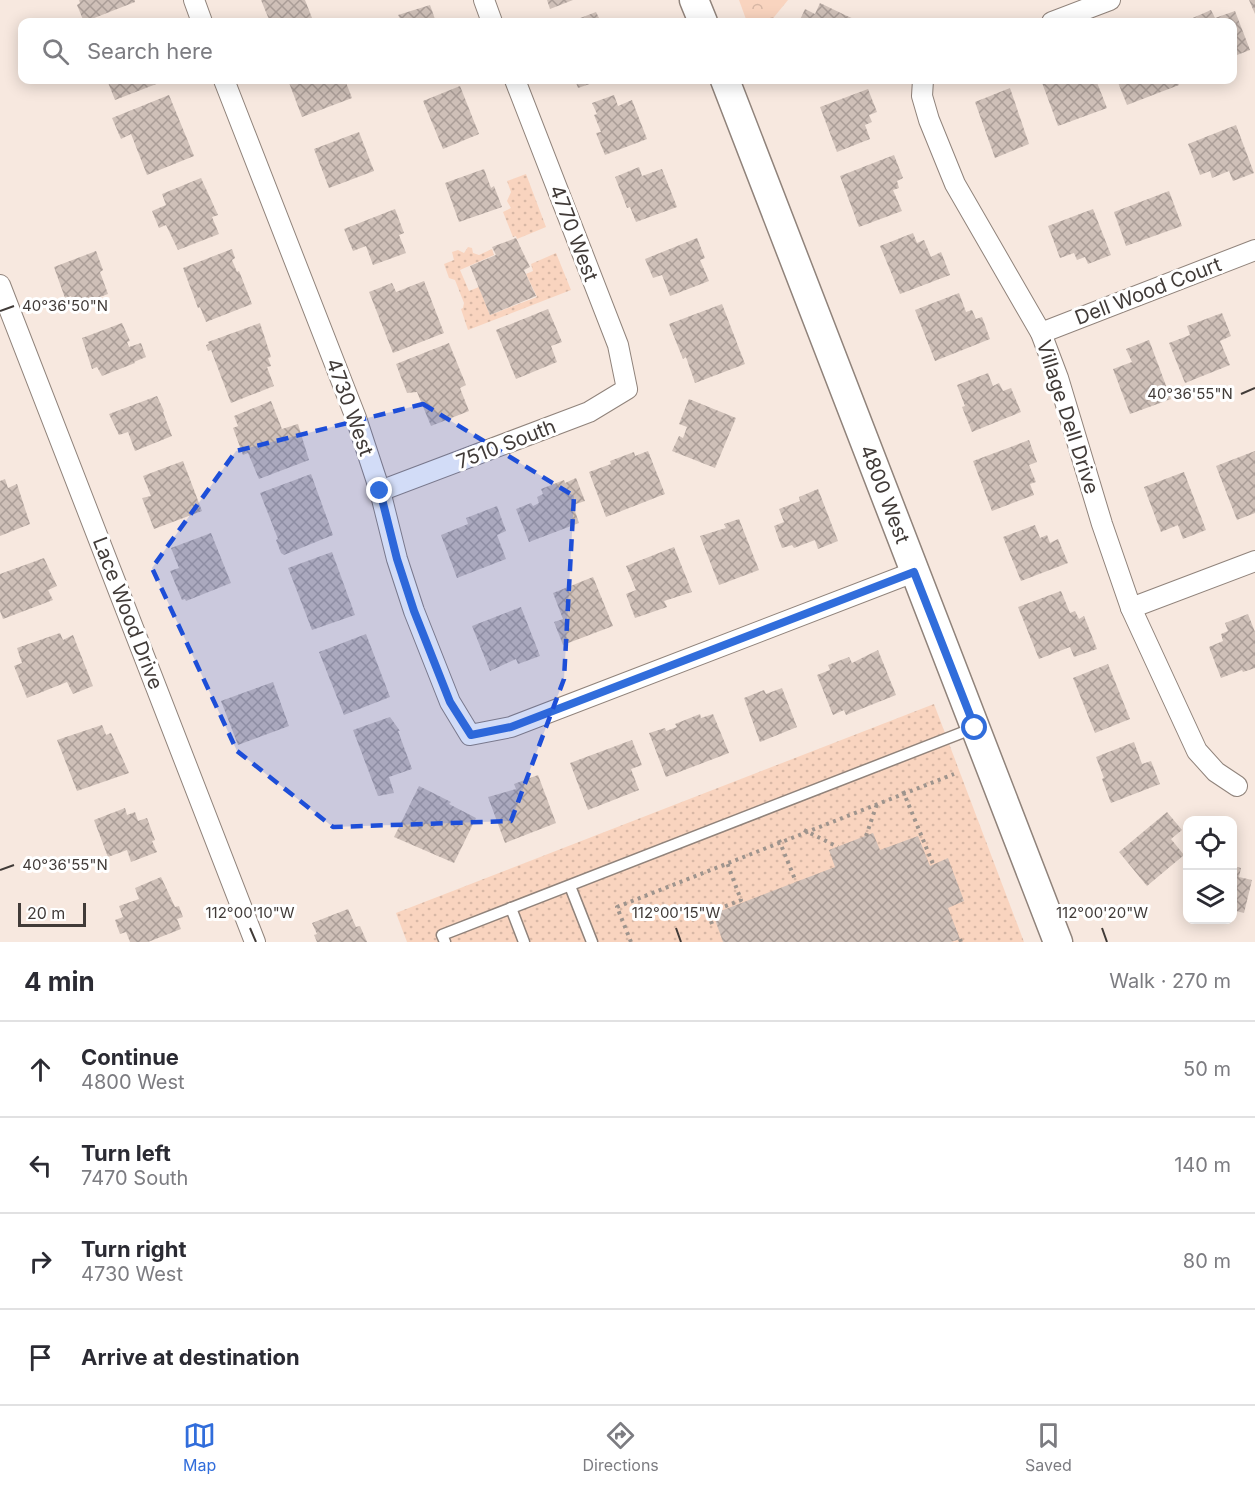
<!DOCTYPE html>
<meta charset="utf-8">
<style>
:root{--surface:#fff;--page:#f2f2f3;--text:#2b2b33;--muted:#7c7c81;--line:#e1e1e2;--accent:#316ddb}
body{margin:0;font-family:Inter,sans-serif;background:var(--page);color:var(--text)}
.controls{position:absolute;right:18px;bottom:18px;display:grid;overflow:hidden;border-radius:12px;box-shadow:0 3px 15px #0003}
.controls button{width:54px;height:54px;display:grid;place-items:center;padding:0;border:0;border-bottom:2px solid var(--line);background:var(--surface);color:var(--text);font:30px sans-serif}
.scale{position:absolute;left:18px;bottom:15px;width:68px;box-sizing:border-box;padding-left:6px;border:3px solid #413b38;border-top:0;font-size:16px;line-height:21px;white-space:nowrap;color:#413b38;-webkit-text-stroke:4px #fff;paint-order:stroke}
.stop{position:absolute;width:18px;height:18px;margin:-14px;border:4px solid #316ddb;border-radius:50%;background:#fff}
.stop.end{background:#316ddb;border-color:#fff;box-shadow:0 2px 6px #0008}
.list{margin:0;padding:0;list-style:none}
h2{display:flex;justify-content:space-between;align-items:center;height:78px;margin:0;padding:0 24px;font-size:26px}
h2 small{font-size:20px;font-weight:400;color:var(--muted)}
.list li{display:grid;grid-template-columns:39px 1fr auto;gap:18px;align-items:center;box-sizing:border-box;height:96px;padding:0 24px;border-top:2px solid var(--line)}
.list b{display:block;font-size:22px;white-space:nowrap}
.list p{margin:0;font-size:20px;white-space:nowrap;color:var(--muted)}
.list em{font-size:20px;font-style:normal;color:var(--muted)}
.icon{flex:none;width:33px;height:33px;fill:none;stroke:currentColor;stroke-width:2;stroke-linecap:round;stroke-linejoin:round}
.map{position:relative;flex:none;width:1255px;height:942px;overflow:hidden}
.search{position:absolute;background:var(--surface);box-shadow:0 3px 15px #0003;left:18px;right:18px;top:18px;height:66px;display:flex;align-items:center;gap:15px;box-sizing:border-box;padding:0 21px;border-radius:12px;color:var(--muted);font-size:22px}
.sheet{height:462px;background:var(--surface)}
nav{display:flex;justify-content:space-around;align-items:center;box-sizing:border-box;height:84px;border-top:2px solid var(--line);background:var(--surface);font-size:16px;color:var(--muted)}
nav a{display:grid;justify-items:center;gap:3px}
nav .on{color:var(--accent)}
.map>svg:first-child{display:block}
.grass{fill:url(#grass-dots)}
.park{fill:url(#park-crowns)}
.building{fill:url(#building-cross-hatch)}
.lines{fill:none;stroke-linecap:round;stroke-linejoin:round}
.lane-casing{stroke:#90837b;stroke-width:13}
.street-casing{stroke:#90837b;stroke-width:22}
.secondary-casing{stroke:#90837b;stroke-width:31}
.path{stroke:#9e948d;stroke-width:4;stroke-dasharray:3 4.5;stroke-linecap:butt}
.lane{stroke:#fff;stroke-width:10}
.street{stroke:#fff;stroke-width:20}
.secondary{stroke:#fff;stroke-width:28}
.route{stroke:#316ddb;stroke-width:8}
.marked{fill:#1d4ed8;fill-opacity:0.2;stroke:#1d4ed8;stroke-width:4.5;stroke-dasharray:12 8;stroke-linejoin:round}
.ticks{fill:none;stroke:#413b38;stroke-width:2}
.labels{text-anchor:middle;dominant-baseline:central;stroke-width:6;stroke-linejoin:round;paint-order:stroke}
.street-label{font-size:20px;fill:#413b38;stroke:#fff}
.ticks-label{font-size:15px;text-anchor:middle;fill:#413b38;stroke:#fff;stroke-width:6;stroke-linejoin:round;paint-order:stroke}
</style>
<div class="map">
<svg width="1255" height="942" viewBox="0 0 1255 942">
<defs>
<pattern id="grass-dots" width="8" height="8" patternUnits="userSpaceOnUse" patternTransform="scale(1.5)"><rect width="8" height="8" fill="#f9d4bf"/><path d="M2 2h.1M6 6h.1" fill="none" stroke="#d7b7a5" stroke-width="1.8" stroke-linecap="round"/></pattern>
<pattern id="park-crowns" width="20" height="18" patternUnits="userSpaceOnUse" patternTransform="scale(1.5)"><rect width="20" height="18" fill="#f9d4bf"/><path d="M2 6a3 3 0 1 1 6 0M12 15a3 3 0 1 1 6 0" fill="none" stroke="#d7b7a5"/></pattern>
<pattern id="building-cross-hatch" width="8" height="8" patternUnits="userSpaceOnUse" patternTransform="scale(1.5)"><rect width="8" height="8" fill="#cfc0b8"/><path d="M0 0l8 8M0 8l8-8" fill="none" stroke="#aa9d97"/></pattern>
</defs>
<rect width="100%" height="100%" fill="#f7e8df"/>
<g class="grass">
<polygon points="526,174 546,227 517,239 516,236 513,237 503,212 511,208 507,201 511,192 507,181"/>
<polygon points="468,247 472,248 473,253 479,255 492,249 494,255 460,270 469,291 479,287 490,315 537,297 526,274 533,271 531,264 556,253 571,290 468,330 461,309 463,308 464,303 455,280 449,278 444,264 454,260 452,252 458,250 464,253"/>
<polygon points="934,704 1024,942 407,942 396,913"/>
</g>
<polygon class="park" points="739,0 788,0 770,22 747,22"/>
<g class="building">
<polygon points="79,0 135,0 135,2 84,22 77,5 80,3"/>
<polygon points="261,0 305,0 312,18 301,22 270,22"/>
<polygon points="547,0 573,0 550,9"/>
<polygon points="1249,0 1255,0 1255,14"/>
<polygon points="820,3 847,16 861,22 799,22 805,9 815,14"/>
<polygon points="430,5 436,22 402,22 398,15"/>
<polygon points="1211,10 1215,18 1235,11 1250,50 1232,57 1232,22 1189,22 1188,20"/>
<polygon points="596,12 601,22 570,22"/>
<polygon points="107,80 163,80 164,81 115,100"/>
<polygon points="288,80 345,80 352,98 302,117"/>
<polygon points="575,80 601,80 578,88"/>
<polygon points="1041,80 1066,80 1068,84 1080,80 1096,80 1107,108 1058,126"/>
<polygon points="1117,80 1176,80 1179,85 1127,105"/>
<polygon points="460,86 479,134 443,149 423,101"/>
<polygon points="1010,88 1029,144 995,158 975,102"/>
<polygon points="868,89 877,112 869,115 872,122 865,125 870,139 837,152 820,107"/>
<polygon points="169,95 194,156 147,175 131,134 121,139 112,118"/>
<polygon points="614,95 618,106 632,100 647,139 605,155 596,133 601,132 594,115 597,114 592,103"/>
<polygon points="1236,125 1254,173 1233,181 1229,171 1212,178 1210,171 1200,175 1188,144"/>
<polygon points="359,132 374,171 329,188 314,149"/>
<polygon points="894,155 903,178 897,181 899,188 893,190 902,211 859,227 840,176"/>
<polygon points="639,167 642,176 662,169 677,207 636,222 630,207 627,208 615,177"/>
<polygon points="484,169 491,188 494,186 502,207 459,222 445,183"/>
<polygon points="201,178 218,215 212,217 219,234 178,250 166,225 159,228 152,211 166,205 162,194"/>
<polygon points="1169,191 1182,226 1126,246 1114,212"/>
<polygon points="395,209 404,233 399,235 406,253 373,265 366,246 353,251 344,229"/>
<polygon points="1093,209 1111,255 1088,264 1085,257 1077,260 1074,253 1060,258 1048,226"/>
<polygon points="913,233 917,243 924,240 931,257 941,252 950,275 900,294 880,246"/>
<polygon points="516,238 530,267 524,270 536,296 490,315 470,266 496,255 492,247"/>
<polygon points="697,238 705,258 700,260 709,281 670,296 662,275 653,278 645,259"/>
<polygon points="232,249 235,258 232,260 237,272 239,271 252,304 206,322 200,307 198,308 183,268"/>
<polygon points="96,251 103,270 100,272 108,294 75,306 71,296 65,298 54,267"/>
<polygon points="424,281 444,333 393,353 369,292 392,283 396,292"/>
<polygon points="959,293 966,312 972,310 976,319 982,317 990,339 935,361 915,310"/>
<polygon points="722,304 745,364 695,383 686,357 683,359 669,324"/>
<polygon points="548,309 562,342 551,346 557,362 516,379 496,330"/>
<polygon points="1222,313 1231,336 1220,341 1230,365 1185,383 1169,343 1190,335 1187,326"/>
<polygon points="122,323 130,341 127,342 129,347 141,343 146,357 134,362 135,363 102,376 97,367 92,369 82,338"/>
<polygon points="260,323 271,357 268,358 271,366 267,367 274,386 231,403 211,350 208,351 206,345 209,344 208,342"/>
<polygon points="1149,340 1171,399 1130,414 1113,369 1132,362 1126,349"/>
<polygon points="449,343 466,385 460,388 469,411 431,426 417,392 407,393 396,364"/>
<polygon points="988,373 993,386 999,383 1003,391 1011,388 1021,412 972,432 962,407 965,406 957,385"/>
<polygon points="157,396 164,411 163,412 172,436 135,451 128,432 119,435 109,414"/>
<polygon points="689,399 736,418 715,468 672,451 679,436 683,438 687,427 679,424"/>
<polygon points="271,401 282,429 298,424 309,460 259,479 248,453 243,455 233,428 238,426 234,416"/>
<polygon points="1029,440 1037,462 1029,465 1036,482 1030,484 1034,495 992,511 973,461"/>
<polygon points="648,451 665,494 606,517 589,472 611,464 610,461 634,452 635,456"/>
<polygon points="1255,451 1255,513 1237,520 1216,466"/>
<polygon points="183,461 202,511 154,529 142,498 151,496 143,476"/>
<polygon points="1184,472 1206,530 1183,539 1178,525 1161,532 1144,487"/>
<polygon points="311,474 333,535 284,555 281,553 276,540 278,539 260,493"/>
<polygon points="576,478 585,501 573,505 579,523 529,542 516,509 531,503 533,506 539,503 537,497 543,494 541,489 564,480 565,483"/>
<polygon points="5,479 8,488 17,484 30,524 0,536 0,481"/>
<polygon points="818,489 838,541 818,549 815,540 794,548 792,545 782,548 774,526 784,522 779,509 800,501 799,497"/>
<polygon points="497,506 506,531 497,535 506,559 457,578 441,535 468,524 466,518"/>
<polygon points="739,519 759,570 719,585 700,536 726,528 724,524"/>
<polygon points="1035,525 1040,538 1047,535 1050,543 1058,539 1068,563 1021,581 1003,537"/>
<polygon points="211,533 231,583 186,601 185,599 182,600 170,571 179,568 171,548"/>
<polygon points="674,547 692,592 664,601 667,607 635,618 626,594 636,590 626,566"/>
<polygon points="332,552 355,615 312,630 288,568"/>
<polygon points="44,558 57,586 48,590 53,600 3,619 0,611 0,574"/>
<polygon points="593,577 613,626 563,645 554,622 563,619 553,593"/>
<polygon points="1061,591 1070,613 1075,611 1079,619 1084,616 1097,649 1074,657 1070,647 1039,659 1018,607"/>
<polygon points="521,607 540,656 518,664 516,659 490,671 472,626"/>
<polygon points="1248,614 1255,632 1255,668 1243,672 1242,670 1221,678 1209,647 1223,641 1221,634 1228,631 1225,623"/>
<polygon points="60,633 63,640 73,635 93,686 73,694 67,682 27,698 14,666 22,663 17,648"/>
<polygon points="366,634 390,697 344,715 319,652"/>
<polygon points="878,650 896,695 846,715 844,710 833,715 817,675 830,670 828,665 849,657 852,663"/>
<polygon points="1108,664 1130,719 1095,733 1073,678"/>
<polygon points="273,682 289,726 238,745 221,701"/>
<polygon points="782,688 797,727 760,742 744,698 764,690 766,694"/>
<polygon points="700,714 701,718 713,714 729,753 666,777 649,733 665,728 666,731 677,727 675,724"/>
<polygon points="390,717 400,731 398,731 412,769 389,777 394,793 378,796 353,730"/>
<polygon points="102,725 106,735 111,733 129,773 77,791 57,740"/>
<polygon points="632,740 642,765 631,769 639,790 588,810 570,763"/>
<polygon points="1134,742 1142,764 1151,761 1160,784 1111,803 1102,779 1104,778 1096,757"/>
<polygon points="538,775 556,823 505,843 488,797 516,789 514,784"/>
<polygon points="419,786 451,802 449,804 476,818 454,863 394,837"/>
<polygon points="125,808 127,815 135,812 138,821 147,818 155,840 152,841 157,852 131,862 127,850 108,857 94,820"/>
<polygon points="1167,812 1182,830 1171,839 1184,855 1147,886 1119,852"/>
<polygon points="873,833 880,850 918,836 930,866 948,858 964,901 948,908 960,939 951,942 723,942 713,914 835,867 829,850"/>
<polygon points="1232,856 1236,857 1233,866 1241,868 1239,877 1252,880 1244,913 1232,910"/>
<polygon points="161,877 175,907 179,906 183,917 177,919 181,929 148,942 130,942 126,932 120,934 115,920 123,917 119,906 139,899 135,888"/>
<polygon points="348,909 356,927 360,926 367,942 317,942 314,935 317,934 312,923"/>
</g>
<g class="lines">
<g class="lane-casing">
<g id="lane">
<polyline points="570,886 592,942"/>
<polyline points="511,908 524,942"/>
<polyline points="445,942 442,935 974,728"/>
</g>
</g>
<g class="street-casing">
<g id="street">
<polyline points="194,0 202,22"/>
<polyline points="484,0 492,22"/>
<polyline points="1052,22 1110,0"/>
<polyline points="224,80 356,418 380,491 397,559 414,611 450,702 470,735 511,727 914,572"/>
<polyline points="923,80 922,96 929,120 955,184 1041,333 1058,378 1102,524 1131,608 1197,751 1216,772 1237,786"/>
<polyline points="0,285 255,942"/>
<polyline points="1041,333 1255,250"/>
<polyline points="380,491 589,412 627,389 618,345 515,80"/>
<polyline points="1131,608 1255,561"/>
</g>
</g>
<g class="secondary-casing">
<g id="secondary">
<polyline points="694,0 703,22"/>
<path id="s1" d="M 725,80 L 1058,942"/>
</g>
</g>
<g class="path">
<polyline points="903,791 933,864"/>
<polyline points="804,830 838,847"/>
<polyline points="866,836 878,801"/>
<polyline points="779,840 796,882"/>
<polyline points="712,924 708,913 741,900 726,860"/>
<polyline points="960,939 961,942"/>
<polyline points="631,942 617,907 954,774"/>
</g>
<use href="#lane" class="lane"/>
<use href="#street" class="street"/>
<use href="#secondary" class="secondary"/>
</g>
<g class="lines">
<polyline class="route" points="380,491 397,559 414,611 450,702 471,735 511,727 914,572 975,728"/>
</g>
<path class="marked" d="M 423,404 L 574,496 L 564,679 L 511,821 L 333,827 L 237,751 L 152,568 L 236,451 Z"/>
<path class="ticks" d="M 0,311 L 14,306M 1241,394 L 1255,388M 0,870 L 14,865M 250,928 L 256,942M 676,928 L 681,942M 1102,928 L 1107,942"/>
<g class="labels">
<g class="street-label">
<text transform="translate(574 233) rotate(69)">4770 West</text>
<text transform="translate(1148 291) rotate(-21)">Dell Wood Court</text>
<text transform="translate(350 407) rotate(70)">4730 West</text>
<text transform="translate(1068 417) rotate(72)">Village Dell Drive</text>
<text transform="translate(506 444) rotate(-21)">7510 South</text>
<text stroke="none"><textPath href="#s1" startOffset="444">4800 West</textPath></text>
<text transform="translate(128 613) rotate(69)">Lace Wood Drive</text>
</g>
</g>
<g class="ticks-label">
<text x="65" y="311">40°36'50"N</text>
<text x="1190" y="399">40°36'55"N</text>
<text x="65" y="870">40°36'55"N</text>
<text x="250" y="918">112°00'10"W</text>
<text x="676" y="918">112°00'15"W</text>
<text x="1102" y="918">112°00'20"W</text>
</g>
</svg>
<div class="controls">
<button><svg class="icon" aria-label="locate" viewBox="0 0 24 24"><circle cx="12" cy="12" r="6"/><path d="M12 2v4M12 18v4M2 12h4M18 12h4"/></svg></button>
<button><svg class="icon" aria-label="layers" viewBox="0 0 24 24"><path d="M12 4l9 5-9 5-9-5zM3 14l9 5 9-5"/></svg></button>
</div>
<div class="scale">20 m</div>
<div class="stop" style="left:975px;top:728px"></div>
<div class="stop end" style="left:380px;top:491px"></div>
<div class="search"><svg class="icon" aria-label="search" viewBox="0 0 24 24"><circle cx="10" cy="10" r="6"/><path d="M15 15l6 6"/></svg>Search here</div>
</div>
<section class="sheet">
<h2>4 min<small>Walk · 270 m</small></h2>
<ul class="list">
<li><svg class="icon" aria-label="ahead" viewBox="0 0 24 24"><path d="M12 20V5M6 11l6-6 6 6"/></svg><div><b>Continue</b><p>4800 West</p></div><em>50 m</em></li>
<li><svg class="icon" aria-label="left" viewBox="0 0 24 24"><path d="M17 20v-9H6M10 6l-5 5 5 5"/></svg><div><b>Turn left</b><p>7470 South</p></div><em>140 m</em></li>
<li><svg class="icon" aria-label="right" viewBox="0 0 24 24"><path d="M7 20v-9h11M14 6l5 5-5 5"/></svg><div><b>Turn right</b><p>4730 West</p></div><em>80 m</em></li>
<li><svg class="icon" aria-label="arrive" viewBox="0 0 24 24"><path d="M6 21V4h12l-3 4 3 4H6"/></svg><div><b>Arrive at destination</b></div></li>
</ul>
</section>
<nav>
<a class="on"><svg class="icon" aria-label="map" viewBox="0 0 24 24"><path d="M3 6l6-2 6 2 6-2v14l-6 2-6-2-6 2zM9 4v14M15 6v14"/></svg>Map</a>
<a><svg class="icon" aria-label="directions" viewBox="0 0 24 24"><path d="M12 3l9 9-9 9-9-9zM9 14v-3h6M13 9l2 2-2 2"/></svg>Directions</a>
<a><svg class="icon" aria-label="saved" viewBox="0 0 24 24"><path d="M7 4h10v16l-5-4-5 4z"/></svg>Saved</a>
</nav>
